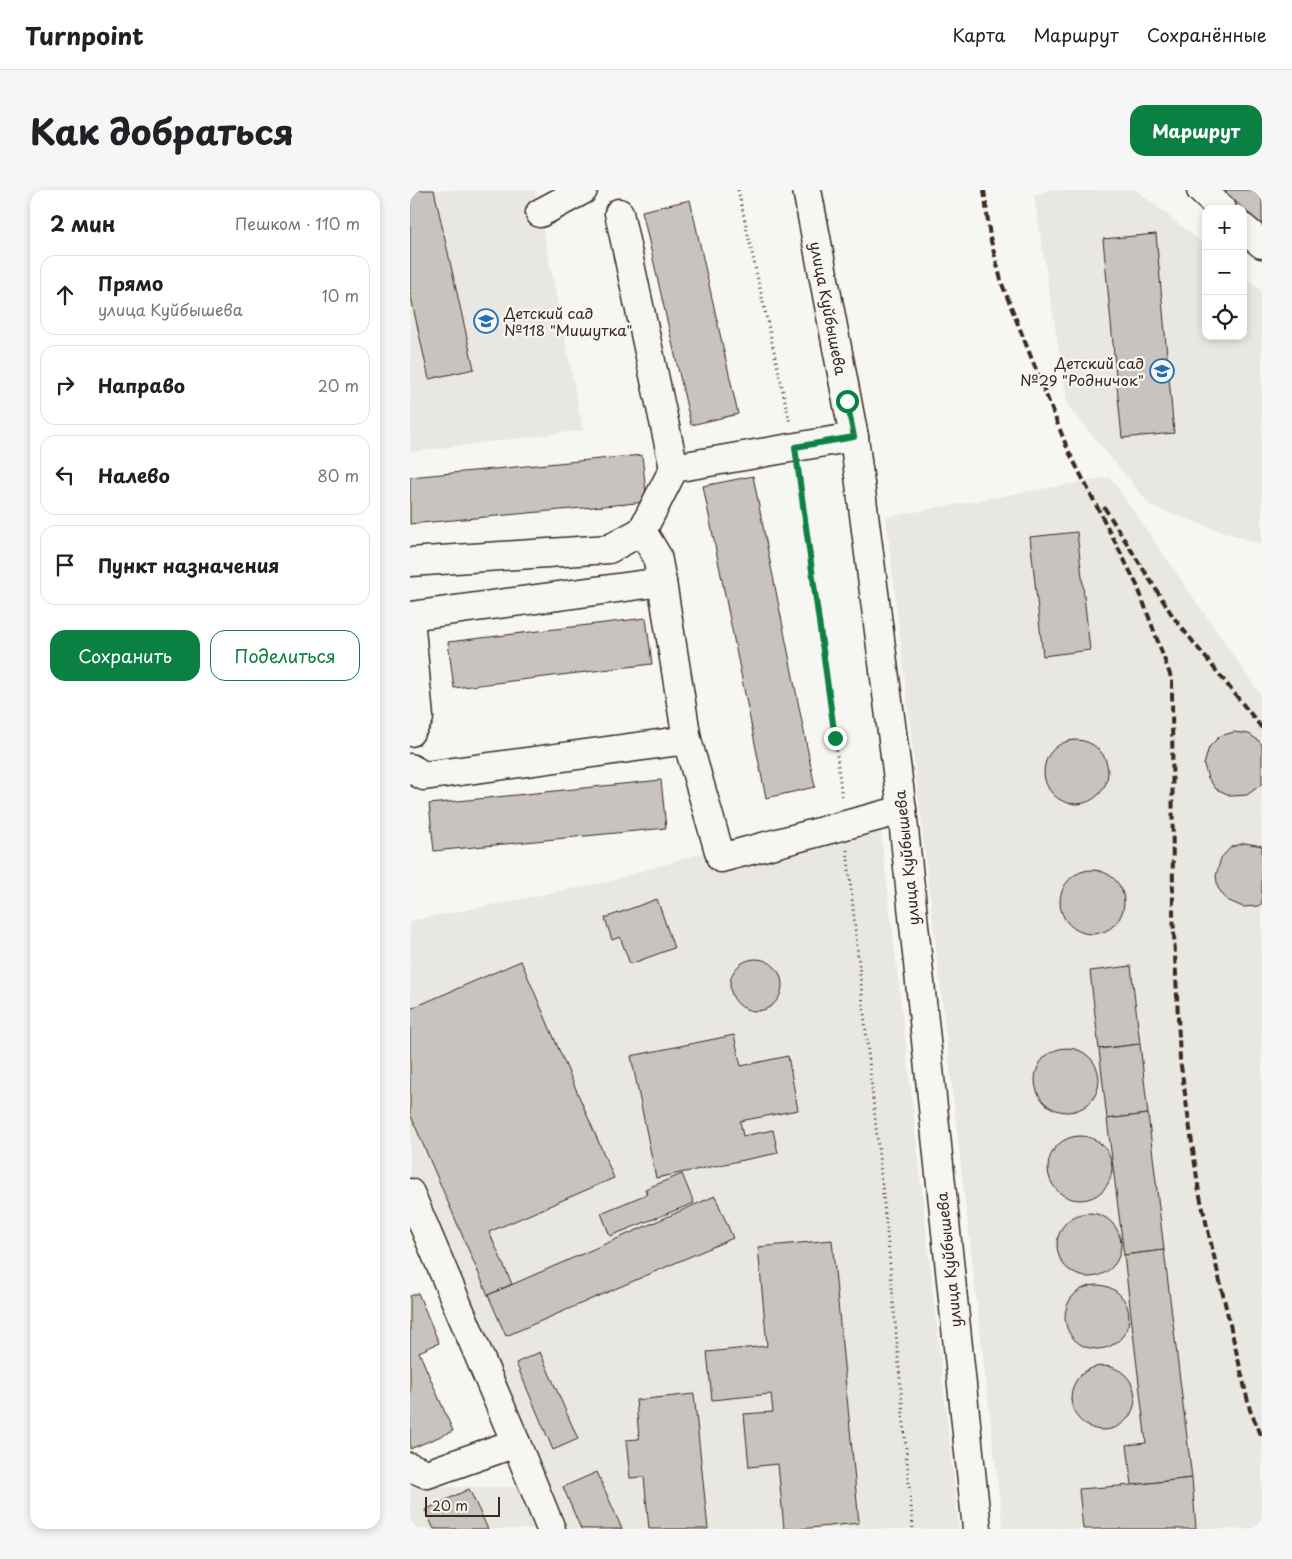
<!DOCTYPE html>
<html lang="ru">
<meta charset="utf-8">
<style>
:root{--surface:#fff;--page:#f6f6f6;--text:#202124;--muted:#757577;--line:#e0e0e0;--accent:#0b8043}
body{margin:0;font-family:"Playpen Sans",sans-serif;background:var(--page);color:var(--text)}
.controls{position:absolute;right:15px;top:15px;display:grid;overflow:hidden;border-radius:10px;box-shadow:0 2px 8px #0003}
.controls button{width:45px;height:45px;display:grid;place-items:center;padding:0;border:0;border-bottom:1px solid var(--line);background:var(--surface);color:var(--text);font:25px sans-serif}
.scale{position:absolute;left:15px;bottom:12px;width:75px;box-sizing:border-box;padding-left:5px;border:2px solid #3b2a1e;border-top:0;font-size:14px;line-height:18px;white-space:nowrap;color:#3b2a1e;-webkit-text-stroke:4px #f6f6f2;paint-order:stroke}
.stop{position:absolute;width:15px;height:15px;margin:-11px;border:4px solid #0b8043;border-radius:50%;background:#fff}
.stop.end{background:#0b8043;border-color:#fff;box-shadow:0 1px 5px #0008}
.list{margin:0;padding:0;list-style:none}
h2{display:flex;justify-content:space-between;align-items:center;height:65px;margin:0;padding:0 20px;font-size:21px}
h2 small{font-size:16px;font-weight:400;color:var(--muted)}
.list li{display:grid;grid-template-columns:32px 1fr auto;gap:15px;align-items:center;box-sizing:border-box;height:80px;margin:0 10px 10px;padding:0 10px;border:1px solid var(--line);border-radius:15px}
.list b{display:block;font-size:19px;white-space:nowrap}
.list p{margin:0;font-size:16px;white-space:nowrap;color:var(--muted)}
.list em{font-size:16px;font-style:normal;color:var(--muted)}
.actions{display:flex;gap:10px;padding:15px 20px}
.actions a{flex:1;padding:11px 0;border:1px solid var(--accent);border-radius:15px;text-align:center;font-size:18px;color:var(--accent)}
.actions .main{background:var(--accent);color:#fff}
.icon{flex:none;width:28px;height:28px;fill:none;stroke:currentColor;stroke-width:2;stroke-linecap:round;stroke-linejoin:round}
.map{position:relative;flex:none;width:852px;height:1339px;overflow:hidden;border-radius:15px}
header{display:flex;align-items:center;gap:30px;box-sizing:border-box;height:70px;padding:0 25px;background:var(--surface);border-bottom:1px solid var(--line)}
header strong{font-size:24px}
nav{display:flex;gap:28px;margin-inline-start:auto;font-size:18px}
.intro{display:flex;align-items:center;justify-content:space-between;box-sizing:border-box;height:120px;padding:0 30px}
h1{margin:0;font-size:35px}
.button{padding:12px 22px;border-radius:15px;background:var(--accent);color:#fff;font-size:18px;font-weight:700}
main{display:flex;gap:30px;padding:0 30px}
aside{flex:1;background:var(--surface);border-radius:15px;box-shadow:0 2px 8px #0003}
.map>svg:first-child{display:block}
.built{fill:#e8e7e2}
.building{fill:#c8c3be;stroke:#3b2a1e}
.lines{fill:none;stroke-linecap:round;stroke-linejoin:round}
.minor-casing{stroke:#3b2a1e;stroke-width:31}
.major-casing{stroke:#3b2a1e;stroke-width:31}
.path{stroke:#3b2a1e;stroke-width:3;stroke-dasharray:1 4;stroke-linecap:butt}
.minor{stroke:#f6f6f2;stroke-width:28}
.major{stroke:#f6f6f2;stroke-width:28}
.rail{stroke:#3b2a1e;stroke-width:4;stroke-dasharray:8 4;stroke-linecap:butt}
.route{stroke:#0b8043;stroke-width:6}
.labels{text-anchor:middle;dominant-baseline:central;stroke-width:4.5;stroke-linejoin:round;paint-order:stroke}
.street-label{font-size:15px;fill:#3b2a1e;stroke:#f6f6f2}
.poi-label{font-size:15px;fill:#3b2a1e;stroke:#f6f6f2;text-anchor:start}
</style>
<header>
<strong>Turnpoint</strong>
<nav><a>Карта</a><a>Маршрут</a><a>Сохранённые</a></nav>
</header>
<div class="intro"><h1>Как добраться</h1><a class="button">Маршрут</a></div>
<main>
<aside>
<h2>2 мин<small>Пешком · 110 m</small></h2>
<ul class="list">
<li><svg class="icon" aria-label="ahead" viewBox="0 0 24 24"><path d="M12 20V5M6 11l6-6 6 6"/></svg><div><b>Прямо</b><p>улица Куйбышева</p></div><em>10 m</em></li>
<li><svg class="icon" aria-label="right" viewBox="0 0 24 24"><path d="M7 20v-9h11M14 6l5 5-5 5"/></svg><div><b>Направо</b></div><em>20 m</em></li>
<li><svg class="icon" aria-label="left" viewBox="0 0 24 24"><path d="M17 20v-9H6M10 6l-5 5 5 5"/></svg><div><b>Налево</b></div><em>80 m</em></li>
<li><svg class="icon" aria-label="arrive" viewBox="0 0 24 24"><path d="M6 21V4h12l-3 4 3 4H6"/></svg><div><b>Пункт назначения</b></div></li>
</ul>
<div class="actions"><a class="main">Сохранить</a><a>Поделиться</a></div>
</aside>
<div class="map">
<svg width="852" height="1339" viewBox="0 0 852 1339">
<rect width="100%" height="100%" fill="#f6f6f2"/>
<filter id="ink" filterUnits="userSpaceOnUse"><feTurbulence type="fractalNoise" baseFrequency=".02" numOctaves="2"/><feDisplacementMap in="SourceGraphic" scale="10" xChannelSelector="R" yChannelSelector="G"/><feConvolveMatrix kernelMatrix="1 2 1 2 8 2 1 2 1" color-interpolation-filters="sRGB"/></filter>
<g filter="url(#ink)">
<g class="built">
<polygon points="0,0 125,0 173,240 0,262"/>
<polygon points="638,0 726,0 796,56 796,146 833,146 833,86 852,101 852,355 742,317 658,216 624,6"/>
<polygon points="700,287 852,507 852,1339 593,1339 476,327"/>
<polygon points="467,609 499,882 549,1339 0,1339 0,1297 109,1297 0,1005 0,731 197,692"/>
</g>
<g class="building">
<polygon points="0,0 24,0 64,179 19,189 0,103"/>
<polygon points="812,0 852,0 852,35"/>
<polygon points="280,10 328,224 281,235 232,21"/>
<polygon points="746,44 764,243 712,248 693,49"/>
<polygon points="232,265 237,312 0,334 0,287"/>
<polygon points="343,286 405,597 356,608 293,296"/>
<polygon points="667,342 680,460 633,466 620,347"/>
<polygon points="236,428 242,474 44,498 38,452"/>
<polygon points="824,542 839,544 849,551 852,555 852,594 837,605 822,606 806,599 798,588 794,575 799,557 810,546"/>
<circle cx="666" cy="582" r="32"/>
<polygon points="251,590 256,638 24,661 19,614"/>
<polygon points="835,653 852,656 852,713 848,716 833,717 817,710 808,698 806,686 811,668 821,657"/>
<circle cx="682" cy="712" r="32"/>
<polygon points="247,709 264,758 220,774 210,747 202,750 195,728"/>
<circle cx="346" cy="795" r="26"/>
<polygon points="111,771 204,988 79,1042 102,1094 78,1105 0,924 0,819"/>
<polygon points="721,776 730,854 689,859 680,781"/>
<polygon points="324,845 331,876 378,866 388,920 330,931 333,946 363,940 368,963 246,988 221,866"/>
<polygon points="730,854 738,924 697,929 689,859"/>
<circle cx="657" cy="890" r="32"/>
<polygon points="738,924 754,1060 714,1065 697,929"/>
<circle cx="670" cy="978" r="32"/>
<polygon points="272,984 284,1013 200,1046 191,1023 237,1004 235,999"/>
<polygon points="305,1006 323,1048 96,1146 78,1105"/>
<circle cx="679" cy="1055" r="32"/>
<polygon points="422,1050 449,1333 390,1339 374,1339 368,1274 339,1277 334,1224 363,1222 361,1204 302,1210 297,1162 357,1156 348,1057"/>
<polygon points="754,1060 782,1288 722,1295 717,1255 736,1253 714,1065"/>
<circle cx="687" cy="1127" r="32"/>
<polygon points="8,1103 29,1153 9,1162 43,1241 0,1259 0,1106"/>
<polygon points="130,1162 168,1249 143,1260 106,1173"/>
<circle cx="693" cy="1208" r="32"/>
<polygon points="284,1204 298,1339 239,1339 234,1287 220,1288 216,1250 229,1249 226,1210"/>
<polygon points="187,1282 212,1339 171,1339 153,1297"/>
<polygon points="782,1288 786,1339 673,1339 669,1299 722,1295"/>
<polygon points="59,1299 78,1339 24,1339 15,1320"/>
</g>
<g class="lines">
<g class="minor-casing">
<g id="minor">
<polyline points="791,0 812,19"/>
<polyline points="130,23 173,0"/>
<polyline points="209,23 264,278"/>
<polyline points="833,38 852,54"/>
<polyline points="232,341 247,366 252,392 277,550 311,668 492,620"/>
<polyline points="0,372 199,359 232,341 264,278 444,247"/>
<polyline points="0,426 252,392"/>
<polyline points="0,427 9,528 0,542"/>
<polyline points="0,578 14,586 277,550"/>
<polyline points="0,1003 106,1253"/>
<polyline points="0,1277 17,1284 106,1253 141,1339"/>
</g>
</g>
<g class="major-casing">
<polyline id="major" points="397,0 444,247 492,620 567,1339"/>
</g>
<g class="path">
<polyline points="328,0 380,233"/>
<polyline points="389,283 425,549 432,609"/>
<polyline points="437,660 479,1062 503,1339"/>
</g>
<use href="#minor" class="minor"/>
<use href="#major" class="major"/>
<g class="rail">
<polyline points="574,0 580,47 592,94 658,260 727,395 762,490 763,723 770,869 789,1002 840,1220 852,1247"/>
<polyline points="694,317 764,428 852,538"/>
</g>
</g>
</g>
<g class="lines" filter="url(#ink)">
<polyline class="route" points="425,548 385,257 444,247 437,211"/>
</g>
<defs>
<g id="school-ring" transform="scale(1.25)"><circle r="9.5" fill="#f6f6f2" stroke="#1f6fb2" stroke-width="1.5"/><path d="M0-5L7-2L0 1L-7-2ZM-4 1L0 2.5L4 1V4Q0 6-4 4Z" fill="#1f6fb2"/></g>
</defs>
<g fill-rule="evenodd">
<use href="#school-ring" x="76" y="131"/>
<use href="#school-ring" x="752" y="181"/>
</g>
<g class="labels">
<g class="street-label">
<text transform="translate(419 118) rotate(79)">улица Куйбышева</text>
<text transform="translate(496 668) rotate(-96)">улица Куйбышева</text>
<text transform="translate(538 1070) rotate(-96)">улица Куйбышева</text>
</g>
<g class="poi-label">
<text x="94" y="122">Детский сад<tspan x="94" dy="17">№118 "Мишутка"</tspan></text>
<text x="734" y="172" text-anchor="end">Детский сад<tspan x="734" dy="17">№29 "Родничок"</tspan></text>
</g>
</g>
</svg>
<div class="controls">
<button>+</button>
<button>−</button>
<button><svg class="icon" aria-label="locate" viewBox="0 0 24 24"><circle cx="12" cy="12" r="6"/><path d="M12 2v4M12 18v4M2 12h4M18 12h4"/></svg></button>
</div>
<div class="scale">20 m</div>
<div class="stop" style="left:437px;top:211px"></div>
<div class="stop end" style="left:425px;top:548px"></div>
</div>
</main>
